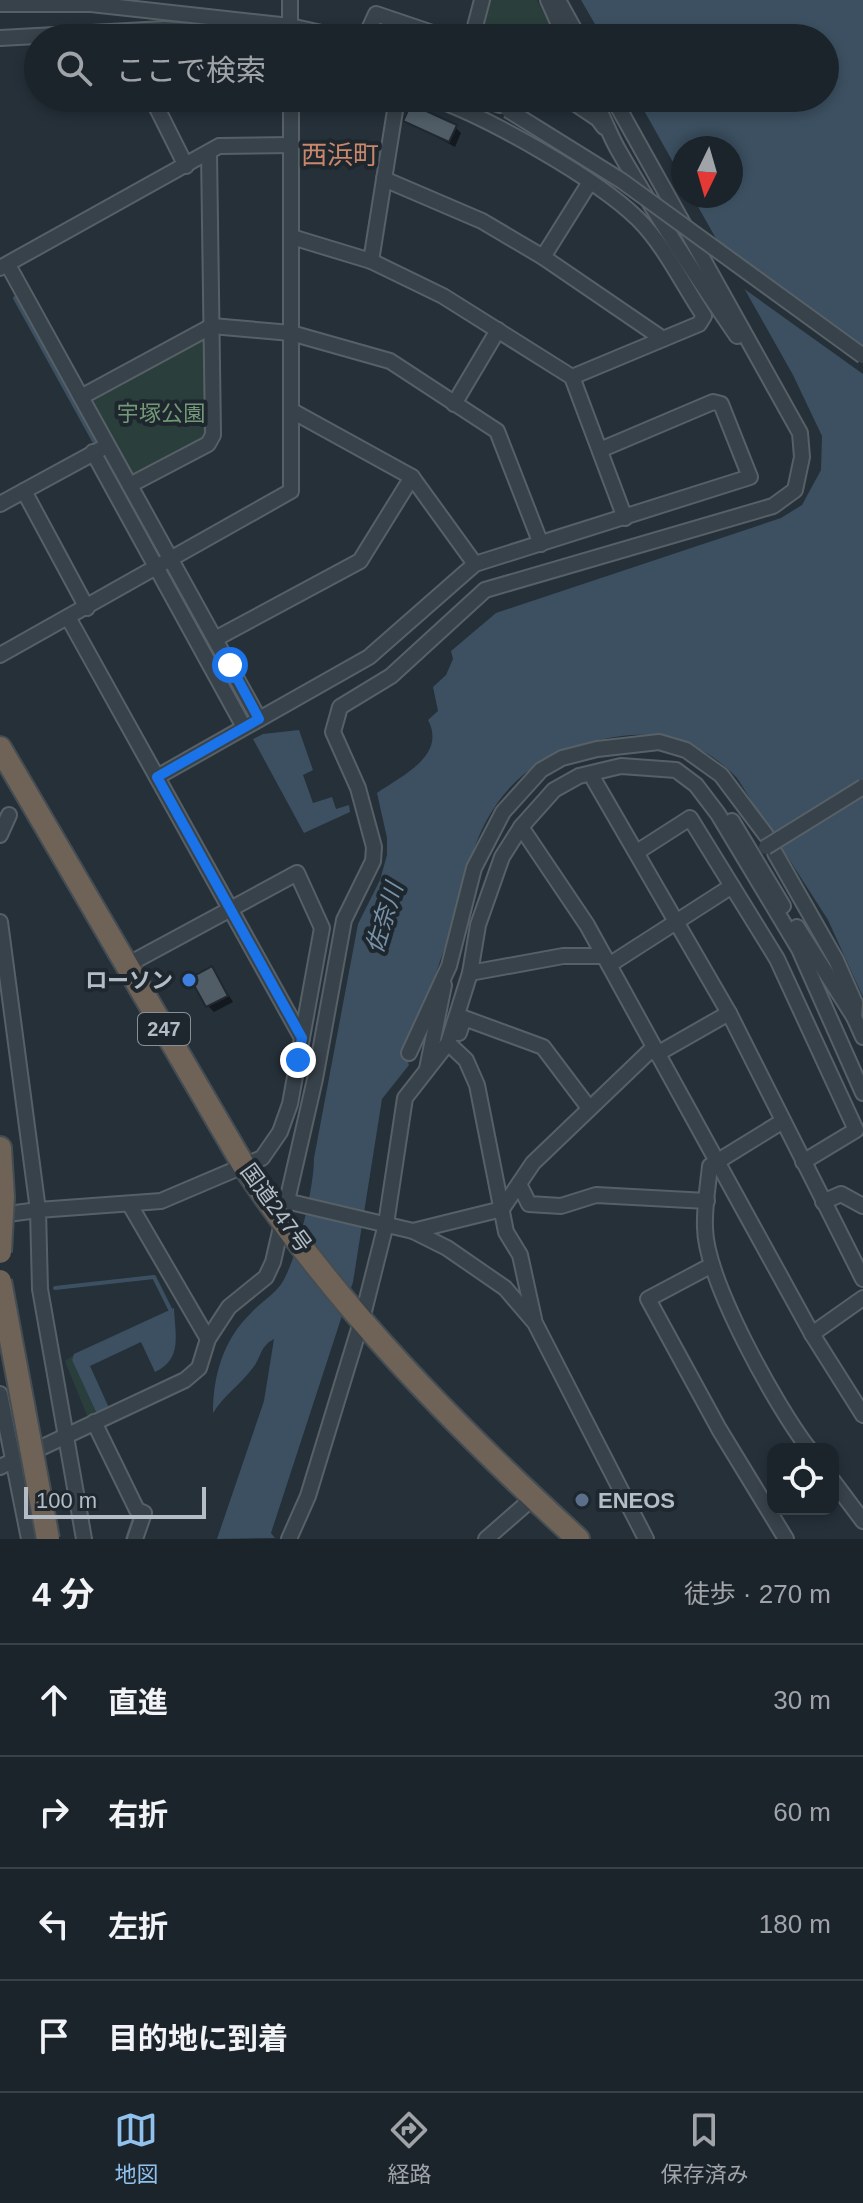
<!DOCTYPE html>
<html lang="ja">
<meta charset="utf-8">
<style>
:root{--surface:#1c242b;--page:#293037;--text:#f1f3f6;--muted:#a0a4a9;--line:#3a4147;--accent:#91c1ed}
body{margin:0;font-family:Helvetica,"Noto Sans JP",sans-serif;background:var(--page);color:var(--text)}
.controls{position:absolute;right:24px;bottom:24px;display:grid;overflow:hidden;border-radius:16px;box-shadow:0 4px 12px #0003}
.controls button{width:72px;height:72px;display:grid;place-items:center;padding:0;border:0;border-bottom:2px solid var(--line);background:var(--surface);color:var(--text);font:40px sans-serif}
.compass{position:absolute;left:671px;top:136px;width:72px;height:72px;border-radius:50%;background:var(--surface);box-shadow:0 4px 12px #0003;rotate:185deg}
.scale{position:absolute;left:24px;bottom:20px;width:182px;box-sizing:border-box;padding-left:8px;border:4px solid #b4bdc5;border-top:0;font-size:22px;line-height:28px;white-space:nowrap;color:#b4bdc5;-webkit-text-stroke:6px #1e272e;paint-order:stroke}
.stop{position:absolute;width:24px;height:24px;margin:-18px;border:6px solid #1a73e8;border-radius:50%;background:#fff}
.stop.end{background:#1a73e8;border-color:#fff;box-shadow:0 2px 8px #0008}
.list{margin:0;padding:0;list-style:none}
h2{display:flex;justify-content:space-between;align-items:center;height:104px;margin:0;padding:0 32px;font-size:34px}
h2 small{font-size:26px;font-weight:400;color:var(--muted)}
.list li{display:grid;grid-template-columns:52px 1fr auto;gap:24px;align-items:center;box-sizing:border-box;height:112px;padding:0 32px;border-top:2px solid var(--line)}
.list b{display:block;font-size:30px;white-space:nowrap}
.list em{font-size:26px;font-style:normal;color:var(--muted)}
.icon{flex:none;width:44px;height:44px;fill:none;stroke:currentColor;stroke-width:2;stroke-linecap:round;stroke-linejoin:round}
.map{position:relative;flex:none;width:863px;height:1539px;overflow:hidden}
.search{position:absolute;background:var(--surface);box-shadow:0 4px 12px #0003;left:24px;right:24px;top:24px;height:88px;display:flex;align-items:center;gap:20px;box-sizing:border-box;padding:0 28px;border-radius:44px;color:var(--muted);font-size:30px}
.sheet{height:552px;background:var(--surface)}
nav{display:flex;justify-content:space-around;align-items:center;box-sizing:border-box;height:112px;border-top:2px solid var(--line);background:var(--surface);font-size:22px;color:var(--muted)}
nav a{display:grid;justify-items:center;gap:4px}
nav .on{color:var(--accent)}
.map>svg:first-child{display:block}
.green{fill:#2a3e3c}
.water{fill:#3c5061}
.pier{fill:#253039}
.shadow{fill:#0007}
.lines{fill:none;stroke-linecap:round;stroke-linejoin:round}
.stream{stroke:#3c5061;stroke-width:4}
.building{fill:#505d67;stroke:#202930;stroke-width:2}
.minor-casing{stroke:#576067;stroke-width:18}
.highway-casing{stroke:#444d54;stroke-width:26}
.minor{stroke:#38424a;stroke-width:14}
.highway{stroke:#6f6256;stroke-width:22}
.minor-bridge-casing{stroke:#576067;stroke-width:18;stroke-linecap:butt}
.highway-bridge-casing{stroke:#444d54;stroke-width:26;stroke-linecap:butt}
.minor-bridge{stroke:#38424a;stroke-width:14}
.highway-bridge{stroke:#6f6256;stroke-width:22}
.route{stroke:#1a73e8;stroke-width:10}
.shop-dot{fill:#3f7fe0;stroke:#1e272e;stroke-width:3}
.service-dot{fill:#5c6f8a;stroke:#1e272e;stroke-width:3}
.labels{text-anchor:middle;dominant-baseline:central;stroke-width:8;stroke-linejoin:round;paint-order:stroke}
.shield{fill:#1e272e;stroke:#879098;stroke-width:2}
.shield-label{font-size:20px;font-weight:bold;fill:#b4bdc5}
.park-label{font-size:22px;fill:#749978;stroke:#1e272e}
.poi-label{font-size:22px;font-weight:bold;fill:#b4bdc5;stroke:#1e272e;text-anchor:end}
.street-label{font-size:22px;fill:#b4bdc5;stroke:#1e272e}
.water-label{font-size:24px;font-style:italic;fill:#7791a6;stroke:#1e272e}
.quarter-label{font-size:26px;fill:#c9876b;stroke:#1e272e}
</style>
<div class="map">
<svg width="863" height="1539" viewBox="0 0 863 1539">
<rect width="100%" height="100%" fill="#253039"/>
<g class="green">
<polygon points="487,0 537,0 557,38 477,38"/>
<polygon points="201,340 205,342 207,436 204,442 133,477 90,404 91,399"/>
<polygon points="74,1355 72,1360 97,1414 88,1418 65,1361"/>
</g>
<g class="water">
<path d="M 581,0 L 863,0 L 863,997 L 828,920 L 737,778 C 707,746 666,730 622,736 C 541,746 489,787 468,869 C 466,877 466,885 464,893 C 455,922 443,950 434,979 C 426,1005 401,1038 409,1065 L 382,1099 L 353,1282 L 271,1533 L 275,1538 L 217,1539 L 264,1401 L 274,1339 C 259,1347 262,1357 252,1369 C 239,1386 224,1395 213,1413 C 213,1376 223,1340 251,1313 C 260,1303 275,1294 282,1283 C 298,1256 314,1188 314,1158 L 358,924 L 380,880 L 387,855 L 387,838 L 377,793 C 401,776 447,756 428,720 L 438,711 L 433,687 L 446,675 L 453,659 L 451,651 L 496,613 L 781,518 L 802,505 L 821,470 L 822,436 L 793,375 L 692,196 L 731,196 L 731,148 L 683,148 L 683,180 L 637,98 L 825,98 L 825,38 L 603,38 Z"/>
<polygon points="299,730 313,770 303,775 313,803 332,797 336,809 349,805 350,812 304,833 253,739 263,734"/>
<path d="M 174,1308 C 175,1334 183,1359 155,1372 L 141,1342 L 90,1366 L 109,1408 L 97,1414 L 72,1360 L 74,1354 Z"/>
</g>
<polygon class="pier" points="709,235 863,347 863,374 736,283"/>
<g class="shadow">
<polygon points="406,120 455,127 461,133 455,147"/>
<polygon points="212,969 233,1002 214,1012 208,1006"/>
</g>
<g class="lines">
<g class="stream">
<polyline points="15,298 94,441"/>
<polyline points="55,1288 154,1277 171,1311 169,1314"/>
<polyline points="127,1539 134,1518"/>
</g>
</g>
<g class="building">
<polygon points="411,104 457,125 449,142 403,121"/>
<polygon points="212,966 228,996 206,1007 190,978"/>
</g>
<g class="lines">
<g class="minor-casing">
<g id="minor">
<polyline points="290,0 290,32"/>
<polyline points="548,0 565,38"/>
<polyline points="558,0 579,38"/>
<polyline points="0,4 91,4 290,26 344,38"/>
<polyline points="0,38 164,29 286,38"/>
<polyline points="365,38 376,14 447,38"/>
<polyline points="472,38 482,0"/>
<polyline points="152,98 186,166"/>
<path d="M 433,98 C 489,118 596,178 638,219 C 665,246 683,285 704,316 L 699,324 L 572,377"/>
<polyline points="479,98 500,105"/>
<polyline points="567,98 598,119 604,127"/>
<path d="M 592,98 C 604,116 609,135 620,153 C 656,216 696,276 737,336"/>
<polyline points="384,179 482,221 543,257 663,339"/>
<polyline points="292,237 371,261 443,296 572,377 625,518"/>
<polyline points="543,257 590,182"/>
<polyline points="371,261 397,98"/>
<polyline points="8,265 259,719"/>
<polyline points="0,268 219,146 292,145"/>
<polyline points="81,397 212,326 291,333 390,361 497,431 541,544"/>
<polyline points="454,404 498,330"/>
<polyline points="294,412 412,477 475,564"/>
<polyline points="93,452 244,727"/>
<polyline points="130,485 208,444 213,435 209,152"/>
<polyline points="24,491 87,608"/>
<polyline points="0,504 101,449"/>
<polyline points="69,619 302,1038 290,1104 280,1132 262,1158 161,1201 38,1210 40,1289 84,1539"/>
<polyline points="215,639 360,561 412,477"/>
<polyline points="0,655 291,491 291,98"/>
<polyline points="157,777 369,657 475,564 750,477 721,404 713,402 600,450"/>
<polyline points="594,780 729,1013 863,1279"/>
<polyline points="732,821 783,906"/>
<polyline points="521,827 587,925 812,1334 863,1415"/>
<polyline points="0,835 9,815"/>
<polyline points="637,852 690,818 777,959 856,1130 803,1162"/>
<polyline points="775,853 836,960 855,1003 854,1017 863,1037"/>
<polyline points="0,922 38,1210 0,1215"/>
<polyline points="797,927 854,1017"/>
<polyline points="127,965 297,873 322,928 302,1038"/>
<polyline points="609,965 732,886"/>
<polyline points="470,973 563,956 604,956"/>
<polyline points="459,1033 464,1018 543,1047 589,1108"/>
<polyline points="448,1043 466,1060 477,1085 506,1232 520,1255 534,1319"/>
<polyline points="409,1053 449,966 474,868 503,812 541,770 562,758 597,749 659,742 686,750 721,775 766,835"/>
<polyline points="657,1054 729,1013"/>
<polyline points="427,1069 444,985"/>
<path d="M 783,1121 L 710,1166 C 708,1186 704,1208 705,1228 C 706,1281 776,1406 809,1449"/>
<polyline points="519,1184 529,1204 561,1206 596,1195 707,1201"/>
<polyline points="286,1201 413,1231 447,1248 505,1288 535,1323 646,1539"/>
<polyline points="823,1202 841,1194 863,1206"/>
<polyline points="130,1205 208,1339"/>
<polyline points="413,1231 502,1209 533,1163 653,1048"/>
<polyline points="712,1265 648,1299 719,1429 786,1539"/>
<polyline points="812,1334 863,1298"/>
<polyline points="0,1394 29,1539"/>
<polyline points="94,1422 137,1510 144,1513 135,1539"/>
<polyline points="0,1467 185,1380 199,1368 208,1339 229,1307 266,1277 273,1262 315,1079 344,920 373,861 374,847 358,788 333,732 340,707 391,676 485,590 773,506 795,490 802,457 800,433 613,98"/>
<polyline points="833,1481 863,1521"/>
<polyline points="289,1539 308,1496 362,1319 386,1224 405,1098 448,1043 470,973 478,925 502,857 521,827 554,790 579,776 621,766 676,770 696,785 718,814 799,949 863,1093"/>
<polyline points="486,1539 533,1498"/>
</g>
</g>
<g class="highway-casing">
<g id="highway">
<path d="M 0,748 L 244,1166 C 336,1306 455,1426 578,1539"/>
<polyline points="0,1148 3,1197"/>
</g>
</g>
<use href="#minor" class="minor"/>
<use href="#highway" class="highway"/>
<g class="minor-bridge-casing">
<g id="minor-bridge">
<polyline points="508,110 622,181 863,356"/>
<polyline points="766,847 863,787"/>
</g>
</g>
<g class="highway-bridge-casing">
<g id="highway-bridge">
<polyline points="0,1252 3,1197"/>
<polyline points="0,1281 48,1539"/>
</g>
</g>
<use href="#minor-bridge" class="minor-bridge"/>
<use href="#highway-bridge" class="highway-bridge"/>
</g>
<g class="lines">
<polyline class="route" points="230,665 259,719 157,777 302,1038 298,1060"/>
</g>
<circle class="shop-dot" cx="189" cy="980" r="8"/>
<circle class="service-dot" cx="582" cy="1500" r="8"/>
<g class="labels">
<rect class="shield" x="138" y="1013" width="52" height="32" rx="6"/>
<g class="shield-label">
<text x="164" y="1029">247</text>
</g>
<g class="park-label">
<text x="161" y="413">宇塚公園</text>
</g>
<g class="poi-label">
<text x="173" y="980">ローソン</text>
<text x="598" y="1500" text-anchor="start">ENEOS</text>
</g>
<g class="street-label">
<text transform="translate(276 1208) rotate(54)">国道247号</text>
</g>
<g class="water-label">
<text transform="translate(384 918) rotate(-73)">佐奈川</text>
</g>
<g class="quarter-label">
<text x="340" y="155">西浜町</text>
</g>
</g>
</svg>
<div class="controls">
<button><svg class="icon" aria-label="locate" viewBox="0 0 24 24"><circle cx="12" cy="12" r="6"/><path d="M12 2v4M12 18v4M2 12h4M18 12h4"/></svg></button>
</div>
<svg class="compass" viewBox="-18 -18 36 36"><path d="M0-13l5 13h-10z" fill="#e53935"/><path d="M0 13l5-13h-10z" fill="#a0a4a9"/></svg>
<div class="scale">100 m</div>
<div class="stop" style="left:230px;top:665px"></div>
<div class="stop end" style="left:298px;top:1060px"></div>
<div class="search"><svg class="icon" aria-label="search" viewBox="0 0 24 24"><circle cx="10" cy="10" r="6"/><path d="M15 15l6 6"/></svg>ここで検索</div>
</div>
<section class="sheet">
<h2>4 分<small>徒歩 · 270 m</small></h2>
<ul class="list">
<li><svg class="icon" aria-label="ahead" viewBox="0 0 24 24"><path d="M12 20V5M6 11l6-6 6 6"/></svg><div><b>直進</b></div><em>30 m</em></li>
<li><svg class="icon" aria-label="right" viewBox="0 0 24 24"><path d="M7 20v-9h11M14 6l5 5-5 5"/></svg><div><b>右折</b></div><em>60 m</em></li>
<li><svg class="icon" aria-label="left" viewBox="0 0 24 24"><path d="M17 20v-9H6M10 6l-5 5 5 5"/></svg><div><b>左折</b></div><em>180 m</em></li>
<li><svg class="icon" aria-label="arrive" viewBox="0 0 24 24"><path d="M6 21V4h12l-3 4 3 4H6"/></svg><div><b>目的地に到着</b></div></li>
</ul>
</section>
<nav>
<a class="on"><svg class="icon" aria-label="map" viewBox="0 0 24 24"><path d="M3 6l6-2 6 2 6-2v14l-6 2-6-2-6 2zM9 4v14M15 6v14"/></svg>地図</a>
<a><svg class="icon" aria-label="directions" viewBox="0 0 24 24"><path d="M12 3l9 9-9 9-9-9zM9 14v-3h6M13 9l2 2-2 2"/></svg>経路</a>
<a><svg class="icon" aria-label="saved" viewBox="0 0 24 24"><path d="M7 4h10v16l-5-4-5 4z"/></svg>保存済み</a>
</nav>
